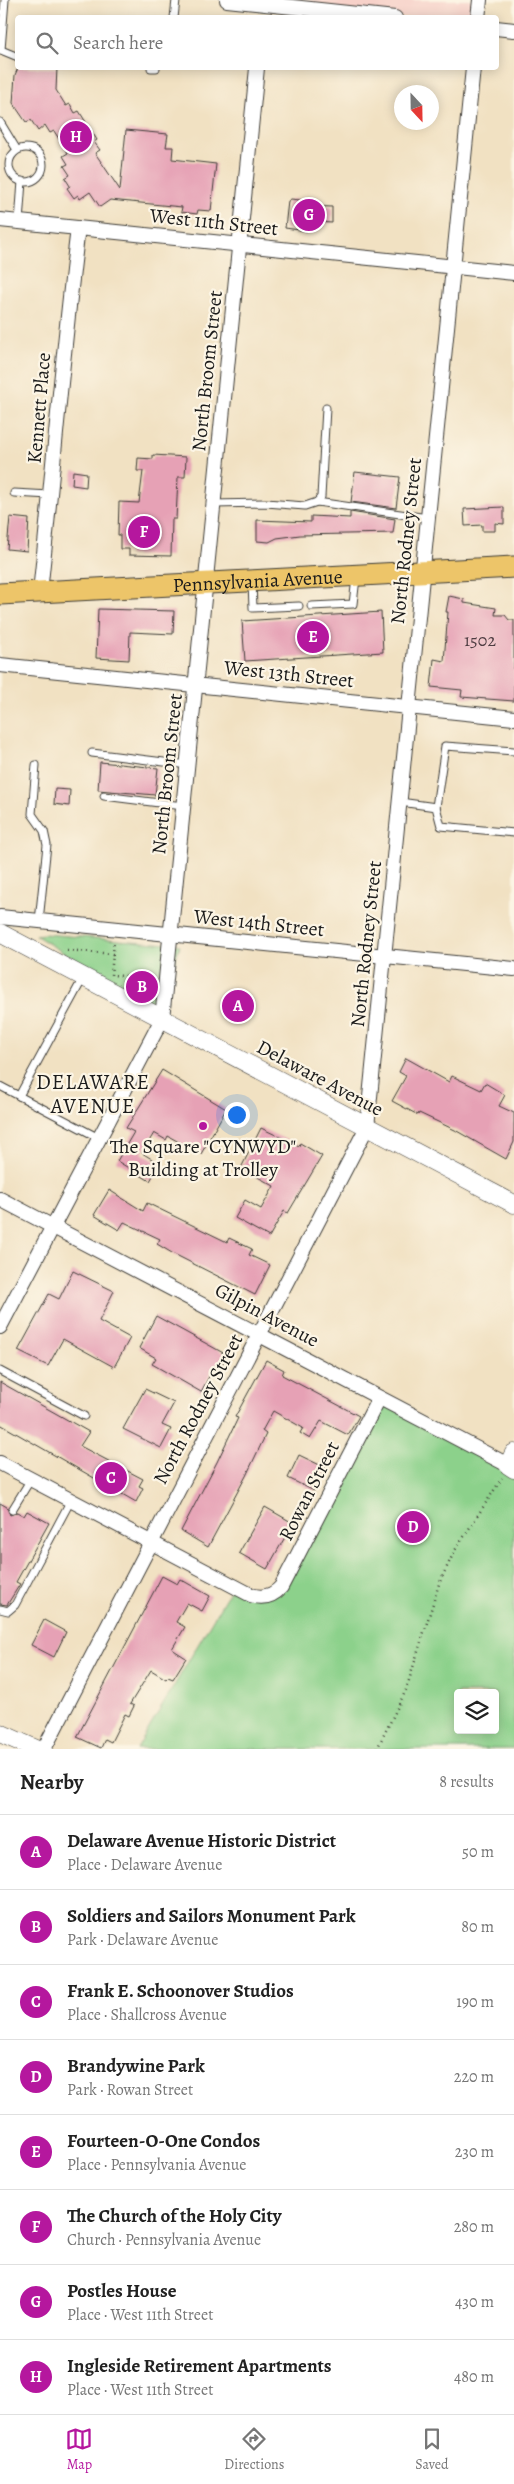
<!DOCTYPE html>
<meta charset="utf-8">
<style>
:root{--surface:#fff;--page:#f6f6f6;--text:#222;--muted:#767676;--line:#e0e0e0;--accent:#b5179e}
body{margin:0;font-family:Alegreya,serif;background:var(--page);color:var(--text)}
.controls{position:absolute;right:15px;bottom:15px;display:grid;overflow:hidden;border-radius:5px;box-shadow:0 2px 12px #0003}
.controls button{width:45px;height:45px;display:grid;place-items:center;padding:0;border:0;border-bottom:1px solid var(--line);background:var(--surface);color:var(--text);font:25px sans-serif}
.compass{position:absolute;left:394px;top:85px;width:45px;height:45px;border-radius:50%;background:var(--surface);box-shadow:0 2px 12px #0003;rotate:158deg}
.you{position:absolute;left:236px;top:1114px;width:18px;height:18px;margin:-12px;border:4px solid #fff;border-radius:50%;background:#1a73e8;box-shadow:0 0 0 8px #1a73e833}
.badge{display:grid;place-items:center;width:32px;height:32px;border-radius:50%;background:var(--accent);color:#fff;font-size:16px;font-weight:700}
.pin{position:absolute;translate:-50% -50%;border:2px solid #fff;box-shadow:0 1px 5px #0006}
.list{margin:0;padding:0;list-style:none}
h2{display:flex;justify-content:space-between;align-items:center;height:65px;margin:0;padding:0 20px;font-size:21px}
h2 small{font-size:16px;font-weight:400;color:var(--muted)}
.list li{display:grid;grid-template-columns:32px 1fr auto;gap:15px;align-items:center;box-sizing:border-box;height:75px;padding:0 20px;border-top:1px solid var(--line)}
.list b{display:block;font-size:19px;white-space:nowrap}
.list p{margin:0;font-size:16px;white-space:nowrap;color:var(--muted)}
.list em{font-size:16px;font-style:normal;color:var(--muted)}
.icon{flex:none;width:28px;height:28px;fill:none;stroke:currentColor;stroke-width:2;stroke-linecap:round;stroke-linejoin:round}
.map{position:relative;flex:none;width:514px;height:1749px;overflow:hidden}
.search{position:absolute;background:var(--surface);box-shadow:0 2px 12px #0003;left:15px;right:15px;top:15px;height:55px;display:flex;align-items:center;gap:12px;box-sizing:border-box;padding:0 18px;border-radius:5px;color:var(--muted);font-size:19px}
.sheet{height:665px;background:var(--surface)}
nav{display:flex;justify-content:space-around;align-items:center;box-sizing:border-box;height:70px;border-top:1px solid var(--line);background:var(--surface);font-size:14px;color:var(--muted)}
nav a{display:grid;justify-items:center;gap:2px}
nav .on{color:var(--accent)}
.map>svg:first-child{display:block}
.built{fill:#f7d1c9}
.green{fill:#8cd18b;stroke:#547654;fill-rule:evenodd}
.building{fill:#e6a1b5}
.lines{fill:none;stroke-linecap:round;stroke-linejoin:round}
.service-casing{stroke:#3c3a35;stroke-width:9}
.minor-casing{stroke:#3c3a35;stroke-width:16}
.tertiary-casing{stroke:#3c3a35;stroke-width:19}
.primary-casing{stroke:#3c3a35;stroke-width:23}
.path{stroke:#3c3a35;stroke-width:2.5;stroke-dasharray:1 4;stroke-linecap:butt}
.service{stroke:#fff;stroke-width:7}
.minor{stroke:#fff;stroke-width:14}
.tertiary{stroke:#fff;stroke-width:18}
.primary{stroke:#edc569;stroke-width:21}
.poi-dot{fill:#b5179e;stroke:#fcf5e5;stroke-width:2}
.labels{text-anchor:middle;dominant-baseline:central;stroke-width:4.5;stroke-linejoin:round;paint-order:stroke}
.number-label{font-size:18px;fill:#4e3d42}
.street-label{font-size:20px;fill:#1c1c1c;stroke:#fcf5e5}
.poi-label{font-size:20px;fill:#1c1c1c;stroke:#fcf5e5}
.neighbourhood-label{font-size:21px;letter-spacing:1px;fill:#1c1c1c;stroke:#fcf5e5}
</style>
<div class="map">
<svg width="514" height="1749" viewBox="0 0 514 1749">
<rect width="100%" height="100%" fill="#fcf5e5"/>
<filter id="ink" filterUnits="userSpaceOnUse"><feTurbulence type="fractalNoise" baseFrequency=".02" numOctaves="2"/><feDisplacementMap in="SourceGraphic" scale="10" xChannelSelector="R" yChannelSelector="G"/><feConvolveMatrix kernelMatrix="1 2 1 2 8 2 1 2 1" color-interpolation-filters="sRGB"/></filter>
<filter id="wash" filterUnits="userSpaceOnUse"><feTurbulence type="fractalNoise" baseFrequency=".0096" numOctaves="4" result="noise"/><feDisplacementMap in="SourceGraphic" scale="20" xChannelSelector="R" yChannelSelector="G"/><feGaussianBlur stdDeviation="1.12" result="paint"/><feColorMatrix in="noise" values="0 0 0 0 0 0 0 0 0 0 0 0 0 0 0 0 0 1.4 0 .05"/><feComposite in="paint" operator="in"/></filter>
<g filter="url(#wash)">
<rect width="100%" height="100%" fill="#f1e1c2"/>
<polygon class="built" points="264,0 480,0 478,18 395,17"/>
<g class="green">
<polygon points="44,934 180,945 159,1012 35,935"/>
<path d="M 379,1398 L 514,1469 L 514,1749 L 137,1749 L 233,1585 L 275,1594 ZM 458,1693 L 495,1693 L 495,1730 L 458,1730 Z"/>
</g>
<g id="blocks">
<g class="building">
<polygon points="18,68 57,68 56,90 66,106 70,104 75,113 79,111 97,140 94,142 100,150 95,153 120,190 126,130 168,134 166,147 173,147 172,159 216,164 211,211 198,210 197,214 181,212 182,207 110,200 100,207 90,192 80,199 78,195 74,198 67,188 70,186 65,178 70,175 64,166 68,164 63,156 68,153 54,131 50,133 45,125 38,131 31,120 26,122 13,103 15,75"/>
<polygon points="291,199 308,201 308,206 332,207 332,223 315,222 314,227 308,226 307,231 285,228 288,201"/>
<polygon points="153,455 186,457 185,477 178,477 176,519 172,519 171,556 129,555 129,549 120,549 120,535 118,535 119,502 139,503 143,471 137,471 138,458 153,459"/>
<polygon points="73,471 87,473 86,487 72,485"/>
<polygon points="355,472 400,477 396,508 351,502"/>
<polygon points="504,507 504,524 495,523 495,531 482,531 482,525 465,526 464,509"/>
<polygon points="350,512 395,519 393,533 300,535 277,538 269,542 257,541 257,520 311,522 311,516 350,518"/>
<polygon points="10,517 29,519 27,551 7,549"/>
<polygon points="449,596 464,599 464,603 496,608 495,615 505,615 509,620 514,620 514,701 461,697 462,690 431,687 434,659 444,661 448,612 446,612"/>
<polygon points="98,609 174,611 173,634 130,632 129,660 96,658"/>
<polygon points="381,612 383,652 245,661 242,621"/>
<polygon points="100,762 158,768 155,795 98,790"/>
<polygon points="55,789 70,790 69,806 54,804"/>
<polygon points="406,1058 449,1082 452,1076 481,1090 485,1083 505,1095 499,1106 514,1113 514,1142 506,1159 455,1130 419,1113 418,1115 392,1101 406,1076 399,1072"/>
<polygon points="162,1070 226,1109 201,1154 168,1136 166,1140 154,1133 142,1153 160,1164 150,1181 117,1161 134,1132 126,1128"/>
<polygon points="261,1128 299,1146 300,1143 322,1156 288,1213 284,1211 269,1237 235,1218 245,1200 261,1209 274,1186 241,1168"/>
<polygon points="109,1190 143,1211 147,1203 227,1242 229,1238 252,1249 249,1255 270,1265 255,1295 172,1253 157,1244 160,1239 124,1222 119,1230 94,1215"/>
<polygon points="73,1271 114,1291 99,1321 130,1338 114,1367 63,1339 48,1366 18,1351 49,1294 59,1299"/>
<polygon points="156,1316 227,1355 218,1372 213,1369 201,1392 152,1364 156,1358 139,1348"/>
<polygon points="266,1360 284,1370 282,1375 359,1416 348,1435 321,1421 310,1439 300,1433 303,1428 273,1411 262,1431 266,1434 246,1476 208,1547 181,1531 217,1462 238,1418 235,1417"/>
<polygon points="0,1382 89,1432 80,1446 143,1479 139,1486 143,1488 136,1502 0,1424"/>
<polygon points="145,1389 174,1403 162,1425 171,1429 161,1448 123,1429"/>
<polygon points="299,1455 326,1468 314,1491 288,1478"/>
<polygon points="0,1503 7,1507 10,1515 17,1512 24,1516 27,1511 49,1523 16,1582 20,1584 7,1605 0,1604"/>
<polygon points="265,1507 293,1523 267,1569 239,1553"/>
<polygon points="162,1576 177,1584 180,1579 210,1596 202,1611 187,1603 176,1622 185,1627 172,1649 186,1658 173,1679 168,1677 166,1679 151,1670 130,1704 134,1706 129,1716 125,1714 111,1742 105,1739 101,1748 77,1737"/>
<polygon points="44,1620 66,1632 54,1657 31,1645"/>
</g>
</g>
</g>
<g filter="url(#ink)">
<use href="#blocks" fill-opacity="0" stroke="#3c3a35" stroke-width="1"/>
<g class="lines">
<g class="service-casing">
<g id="service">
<polyline points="5,0 1,50 18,57"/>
<polyline points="174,18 176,0"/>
<polyline points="151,68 156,68"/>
<polyline points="0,122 17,150"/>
<circle cx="26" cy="165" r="17"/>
<polyline points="19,222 22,181"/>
<polyline points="14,493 50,495"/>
<polyline points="317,502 428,518"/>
<polyline points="215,504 266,503 305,506 317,502 321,497 326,408"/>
<polyline points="252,582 253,608 299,606"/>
<polyline points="311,606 353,604 356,578"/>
<polyline points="92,753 188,765"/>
<polyline points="36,765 32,814 44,831 47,845 39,921"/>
<polyline points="104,796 183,806"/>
<polyline points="400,802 436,807 441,826 514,833"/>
<polyline points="436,807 445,746 514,751"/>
<polyline points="0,1086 99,1138"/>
<polyline points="19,1096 83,978"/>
<polyline points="0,1371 84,1416"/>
<polyline points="12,1510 31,1479"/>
<polyline points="0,1609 8,1611 15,1605 71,1500"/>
</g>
</g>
<g class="minor-casing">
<g id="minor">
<polyline points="227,0 395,18"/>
<polyline points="478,18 480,0"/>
<polyline points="496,28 514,30"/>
<polyline points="0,220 514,273"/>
<path d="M 40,592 C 53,471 63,349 78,228"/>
<polyline points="0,665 514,718"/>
<polyline points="0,917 514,969"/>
<polyline points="0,1199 508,1465"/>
<polyline points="0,1327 162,1019 257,68"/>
<path d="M 0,1463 L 251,1595 C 263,1599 273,1596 281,1587 L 379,1398"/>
<polyline points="44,1749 367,1127 473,68"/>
</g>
</g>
<g class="tertiary-casing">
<g id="tertiary">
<polyline points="0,933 514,1204"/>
<polyline points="514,1453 508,1465 514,1469"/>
<polyline points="0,1733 36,1749"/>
</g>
</g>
<g class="primary-casing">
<g id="primary">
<path id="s1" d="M 0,594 L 514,567"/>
</g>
</g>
<g class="path">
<polyline points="67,950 113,954 114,942"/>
<polyline points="113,954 111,975 152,978"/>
<polyline points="377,1749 406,1690 439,1584 454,1552 502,1478"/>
</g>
<use href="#service" class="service"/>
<use href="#minor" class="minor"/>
<use href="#tertiary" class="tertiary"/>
<use href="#primary" class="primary"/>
</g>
</g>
<circle class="poi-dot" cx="203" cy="1126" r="5"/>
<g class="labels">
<g class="number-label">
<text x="480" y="640">1502</text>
</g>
<g class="street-label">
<text transform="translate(214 222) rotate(6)">West 11th Street</text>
<text transform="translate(207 371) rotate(-84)">North Broom Street</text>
<text transform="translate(39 408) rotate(-85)">Kennett Place</text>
<text transform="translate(406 541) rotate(-84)">North Rodney Street</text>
<text stroke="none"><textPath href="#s1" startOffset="258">Pennsylvania Avenue</textPath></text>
<text transform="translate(289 674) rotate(6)">West 13th Street</text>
<text transform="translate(167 774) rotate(-84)">North Broom Street</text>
<text transform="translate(259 923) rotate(6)">West 14th Street</text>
<text transform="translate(366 944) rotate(-84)">North Rodney Street</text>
<text transform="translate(320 1078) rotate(28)">Delaware Avenue</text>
<text transform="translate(267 1315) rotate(28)">Gilpin Avenue</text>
<text transform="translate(198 1409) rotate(-62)">North Rodney Street</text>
<text transform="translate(309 1491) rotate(-63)">Rowan Street</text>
</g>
<g class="poi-label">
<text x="203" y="1146">The Square "CYNWYD"<tspan x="203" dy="23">Building at Trolley</tspan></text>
</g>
<g class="neighbourhood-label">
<text x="93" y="1082">DELAWARE<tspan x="93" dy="24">AVENUE</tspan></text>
</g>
</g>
</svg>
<div class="controls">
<button><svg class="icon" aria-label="layers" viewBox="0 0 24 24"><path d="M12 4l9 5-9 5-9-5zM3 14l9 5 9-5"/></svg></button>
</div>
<svg class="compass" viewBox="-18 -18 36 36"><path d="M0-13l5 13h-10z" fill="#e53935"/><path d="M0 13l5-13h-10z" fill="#767676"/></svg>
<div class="you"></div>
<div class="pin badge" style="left:238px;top:1006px">A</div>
<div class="pin badge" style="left:142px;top:987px">B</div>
<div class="pin badge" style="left:111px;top:1478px">C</div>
<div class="pin badge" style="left:413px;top:1527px">D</div>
<div class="pin badge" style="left:313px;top:637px">E</div>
<div class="pin badge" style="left:144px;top:532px">F</div>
<div class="pin badge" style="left:309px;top:215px">G</div>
<div class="pin badge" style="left:76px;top:137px">H</div>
<div class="search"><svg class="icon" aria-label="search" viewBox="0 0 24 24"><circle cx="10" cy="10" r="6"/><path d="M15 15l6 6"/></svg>Search here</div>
</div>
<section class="sheet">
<h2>Nearby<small>8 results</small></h2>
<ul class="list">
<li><span class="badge">A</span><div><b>Delaware Avenue Historic District</b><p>Place · Delaware Avenue</p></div><em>50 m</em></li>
<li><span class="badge">B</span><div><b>Soldiers and Sailors Monument Park</b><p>Park · Delaware Avenue</p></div><em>80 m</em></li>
<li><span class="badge">C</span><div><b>Frank E. Schoonover Studios</b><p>Place · Shallcross Avenue</p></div><em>190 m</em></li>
<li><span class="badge">D</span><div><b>Brandywine Park</b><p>Park · Rowan Street</p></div><em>220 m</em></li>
<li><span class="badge">E</span><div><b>Fourteen-O-One Condos</b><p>Place · Pennsylvania Avenue</p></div><em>230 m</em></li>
<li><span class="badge">F</span><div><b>The Church of the Holy City</b><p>Church · Pennsylvania Avenue</p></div><em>280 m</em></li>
<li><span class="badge">G</span><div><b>Postles House</b><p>Place · West 11th Street</p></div><em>430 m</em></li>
<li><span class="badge">H</span><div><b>Ingleside Retirement Apartments</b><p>Place · West 11th Street</p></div><em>480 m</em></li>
</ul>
</section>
<nav>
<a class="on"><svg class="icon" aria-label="map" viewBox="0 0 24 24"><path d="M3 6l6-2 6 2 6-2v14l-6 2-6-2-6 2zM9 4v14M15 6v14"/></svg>Map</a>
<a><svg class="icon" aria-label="directions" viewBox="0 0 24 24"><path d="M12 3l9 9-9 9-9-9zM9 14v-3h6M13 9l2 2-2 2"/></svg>Directions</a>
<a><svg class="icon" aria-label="saved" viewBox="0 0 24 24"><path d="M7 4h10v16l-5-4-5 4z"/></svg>Saved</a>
</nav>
